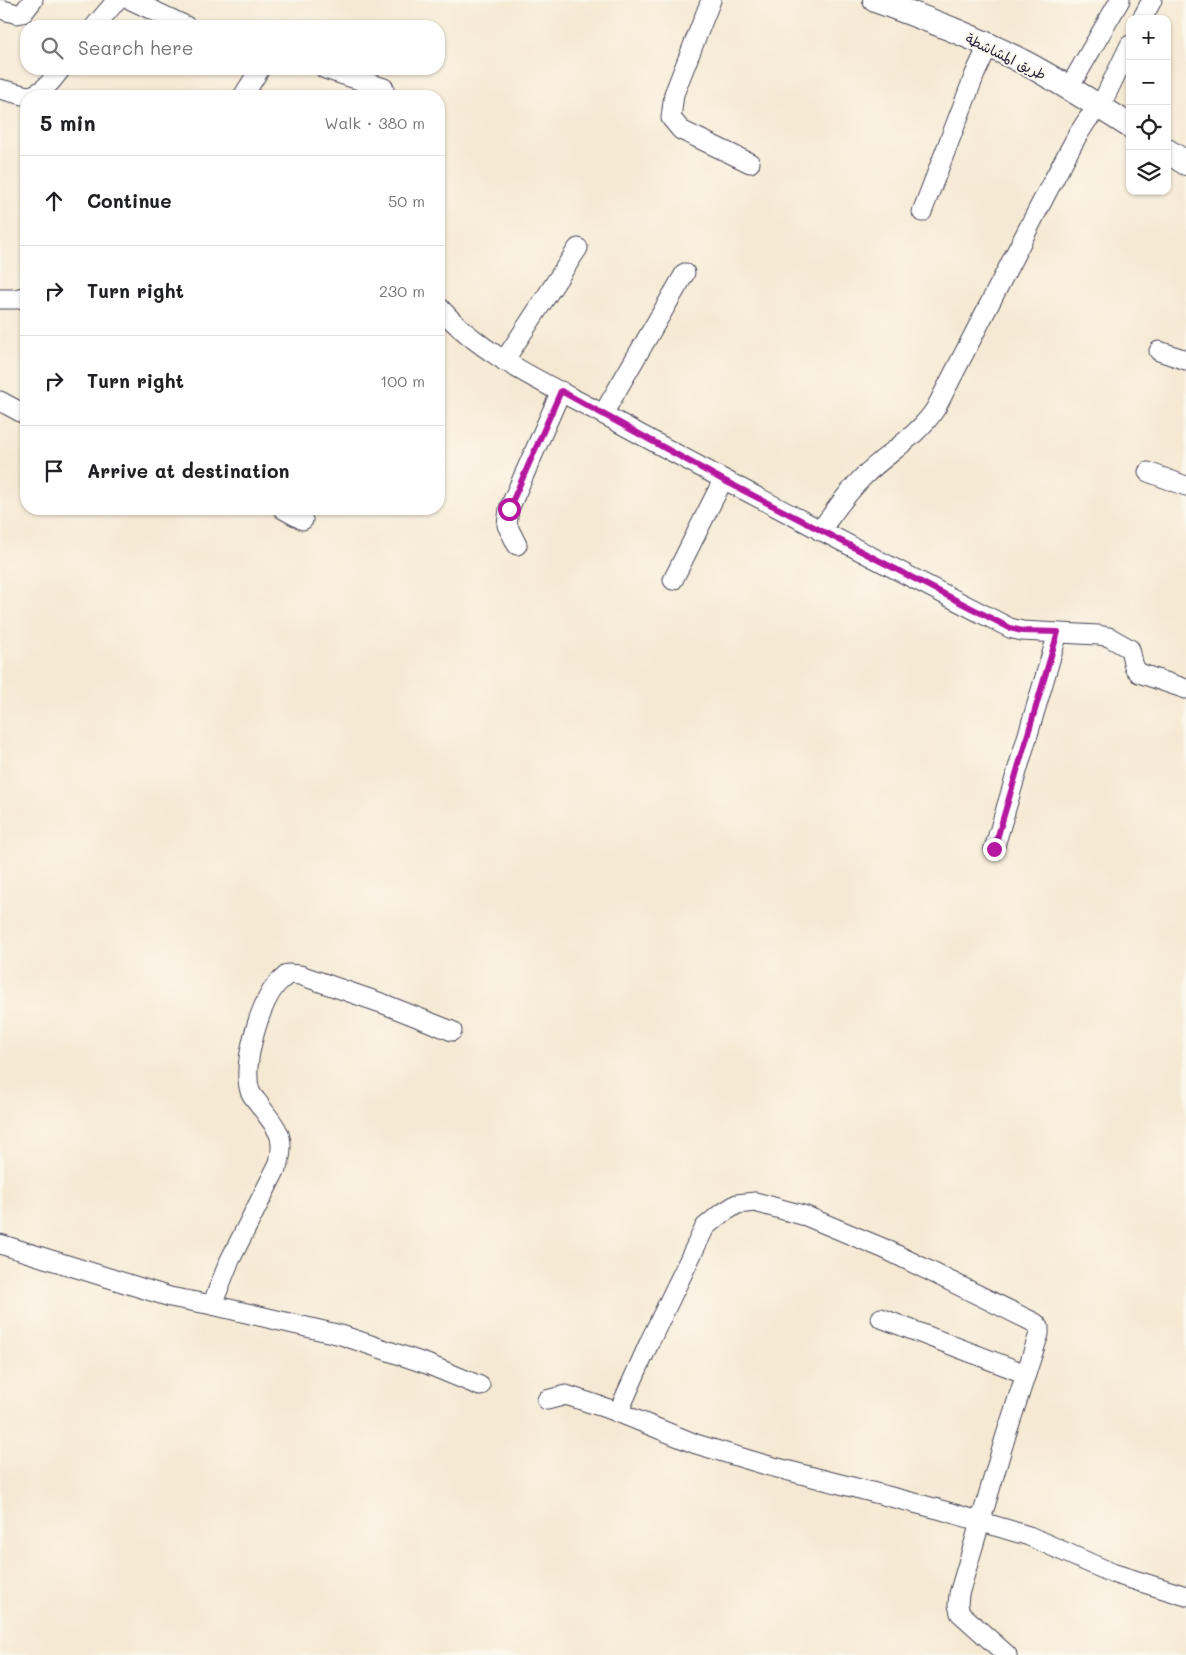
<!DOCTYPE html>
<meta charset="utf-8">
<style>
:root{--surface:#fff;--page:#f6f6f6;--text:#202124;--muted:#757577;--line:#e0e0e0}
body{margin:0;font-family:Mali,"Playpen Sans Arabic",sans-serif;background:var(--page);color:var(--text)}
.controls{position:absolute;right:15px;top:15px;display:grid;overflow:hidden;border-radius:10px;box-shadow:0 1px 4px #0004}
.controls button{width:45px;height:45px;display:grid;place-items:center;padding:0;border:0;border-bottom:1px solid var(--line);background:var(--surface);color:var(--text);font:25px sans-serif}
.stop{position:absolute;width:15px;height:15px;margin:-11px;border:4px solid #b5179e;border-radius:50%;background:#fff}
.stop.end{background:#b5179e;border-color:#fff;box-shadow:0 1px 5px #0008}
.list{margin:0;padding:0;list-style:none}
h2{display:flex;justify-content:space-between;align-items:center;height:65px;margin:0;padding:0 20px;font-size:21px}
h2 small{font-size:16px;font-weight:400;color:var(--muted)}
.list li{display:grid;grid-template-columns:32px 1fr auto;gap:15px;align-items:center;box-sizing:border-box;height:90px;padding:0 20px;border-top:1px solid var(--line)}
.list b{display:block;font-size:19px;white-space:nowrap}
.list em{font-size:16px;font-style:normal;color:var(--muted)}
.icon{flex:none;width:28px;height:28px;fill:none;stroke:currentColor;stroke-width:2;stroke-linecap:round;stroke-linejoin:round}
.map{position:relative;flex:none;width:1186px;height:1655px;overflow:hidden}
.search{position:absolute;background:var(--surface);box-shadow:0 1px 4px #0004;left:20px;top:20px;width:425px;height:55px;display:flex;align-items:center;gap:12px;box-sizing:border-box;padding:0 18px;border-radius:20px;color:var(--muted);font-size:19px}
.panel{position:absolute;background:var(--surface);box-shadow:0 1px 4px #0004;left:20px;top:90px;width:425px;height:425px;border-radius:20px}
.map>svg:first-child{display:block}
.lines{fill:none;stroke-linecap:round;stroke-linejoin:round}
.minor-casing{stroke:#424052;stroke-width:21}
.major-casing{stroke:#424052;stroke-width:26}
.minor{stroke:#fff;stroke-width:19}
.major{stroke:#fff;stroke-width:24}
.route{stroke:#b5179e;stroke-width:6}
.labels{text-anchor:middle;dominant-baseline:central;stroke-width:4;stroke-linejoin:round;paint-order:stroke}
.street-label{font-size:14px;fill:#22223b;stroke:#fbf7ec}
</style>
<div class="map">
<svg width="1186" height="1655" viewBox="0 0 1186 1655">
<rect width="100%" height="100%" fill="#fbf7ec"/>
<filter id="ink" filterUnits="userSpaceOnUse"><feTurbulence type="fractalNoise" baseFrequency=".02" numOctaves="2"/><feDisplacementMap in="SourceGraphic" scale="10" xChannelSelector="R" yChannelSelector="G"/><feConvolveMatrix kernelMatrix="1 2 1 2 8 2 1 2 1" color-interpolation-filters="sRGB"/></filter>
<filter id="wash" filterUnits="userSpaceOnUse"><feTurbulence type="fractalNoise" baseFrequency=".0096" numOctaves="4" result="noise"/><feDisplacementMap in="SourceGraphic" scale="20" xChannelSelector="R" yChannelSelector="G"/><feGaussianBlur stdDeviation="1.12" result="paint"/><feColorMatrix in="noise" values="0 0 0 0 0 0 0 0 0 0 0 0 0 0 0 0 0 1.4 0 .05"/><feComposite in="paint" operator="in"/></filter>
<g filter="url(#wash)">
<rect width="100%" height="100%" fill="#f6e9d3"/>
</g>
<g filter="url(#ink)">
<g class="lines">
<g class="minor-casing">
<g id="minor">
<polyline points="131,0 186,26"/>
<polyline points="711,0 674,94 671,118 681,130 750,163"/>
<polyline points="0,9 17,14 23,13 33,0"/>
<polyline points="1142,19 1152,0"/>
<polyline points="95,26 117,0"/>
<polyline points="325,69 384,88 383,96"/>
<polyline points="1069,88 1120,0"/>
<polyline points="0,89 27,96"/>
<path d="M 29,96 C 44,93 52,80 61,69"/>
<polyline points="243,96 260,69"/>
<polyline points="922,212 975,74 988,46"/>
<polyline points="0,299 16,299 26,296"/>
<path d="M 439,307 C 485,359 552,386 612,419 C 743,491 877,560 1010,628 L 1022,631 L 1098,635 L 1109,637 L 1130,649 L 1134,667 L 1139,673 L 1186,689"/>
<polyline points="1159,351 1186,360"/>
<polyline points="504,361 578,248"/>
<polyline points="0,401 26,415"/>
<polyline points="603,414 685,273"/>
<polyline points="1148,472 1186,486"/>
<polyline points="283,509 303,520"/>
<path d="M 820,531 C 835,511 848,491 866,474 C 888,453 919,435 936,408 L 1047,192 L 1077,136 L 1088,119 L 1100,107 L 1130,45"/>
<polyline points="517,545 507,525 509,509 561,391"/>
<polyline points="673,580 723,480"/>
<polyline points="994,849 1058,633"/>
<polyline points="0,1244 170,1297 212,1305 341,1335 427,1364 480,1386"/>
<path d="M 212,1305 L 229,1262 L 279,1163 C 286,1132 275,1128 259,1104 C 256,1100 252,1096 250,1091 C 242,1065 259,1006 276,985 C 279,981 284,978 288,974 L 300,975 L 384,1004 L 452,1031"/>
<polyline points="881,1318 1026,1374"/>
<polyline points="547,1400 566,1395 612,1410 696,1444 766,1465 938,1509 1029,1536 1112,1573 1186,1596"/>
<polyline points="618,1413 650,1341 705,1227 718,1216 737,1204 755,1202 806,1216 885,1249 1035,1323 1039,1327 1039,1334 1006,1435 959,1594 958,1605 960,1613 1007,1655"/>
</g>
</g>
<g class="major-casing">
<g id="major">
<path d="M 875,0 C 927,19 980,39 1029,65 C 1064,84 1097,105 1130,126"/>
<polyline points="1167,151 1186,163"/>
</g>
</g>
<use href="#minor" class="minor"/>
<use href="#major" class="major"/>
</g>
</g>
<g class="lines" filter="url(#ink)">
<polyline class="route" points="509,509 561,391 723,480 1010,628 1022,631 1058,632 994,849"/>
</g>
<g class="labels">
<g class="street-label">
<text transform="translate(1006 56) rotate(26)">طريق المشاشطة</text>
</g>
</g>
</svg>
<div class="controls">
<button>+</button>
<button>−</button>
<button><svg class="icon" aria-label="locate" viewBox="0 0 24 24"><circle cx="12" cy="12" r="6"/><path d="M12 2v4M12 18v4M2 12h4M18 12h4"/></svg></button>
<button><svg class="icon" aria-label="layers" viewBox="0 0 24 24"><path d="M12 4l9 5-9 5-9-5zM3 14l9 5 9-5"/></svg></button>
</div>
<div class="stop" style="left:509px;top:509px"></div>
<div class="stop end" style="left:994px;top:849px"></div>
<div class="search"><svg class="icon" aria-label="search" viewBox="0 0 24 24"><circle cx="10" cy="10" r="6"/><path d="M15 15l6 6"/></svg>Search here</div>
<section class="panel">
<h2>5 min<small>Walk · 380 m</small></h2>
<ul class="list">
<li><svg class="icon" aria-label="ahead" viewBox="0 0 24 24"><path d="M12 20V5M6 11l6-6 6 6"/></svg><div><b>Continue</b></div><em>50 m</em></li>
<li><svg class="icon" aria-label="right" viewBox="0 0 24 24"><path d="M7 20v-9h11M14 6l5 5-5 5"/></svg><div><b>Turn right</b></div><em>230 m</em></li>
<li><svg class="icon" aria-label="right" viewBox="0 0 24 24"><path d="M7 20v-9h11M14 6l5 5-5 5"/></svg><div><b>Turn right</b></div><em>100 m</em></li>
<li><svg class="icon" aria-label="arrive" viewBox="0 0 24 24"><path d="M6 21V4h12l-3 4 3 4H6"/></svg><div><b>Arrive at destination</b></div></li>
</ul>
</section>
</div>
